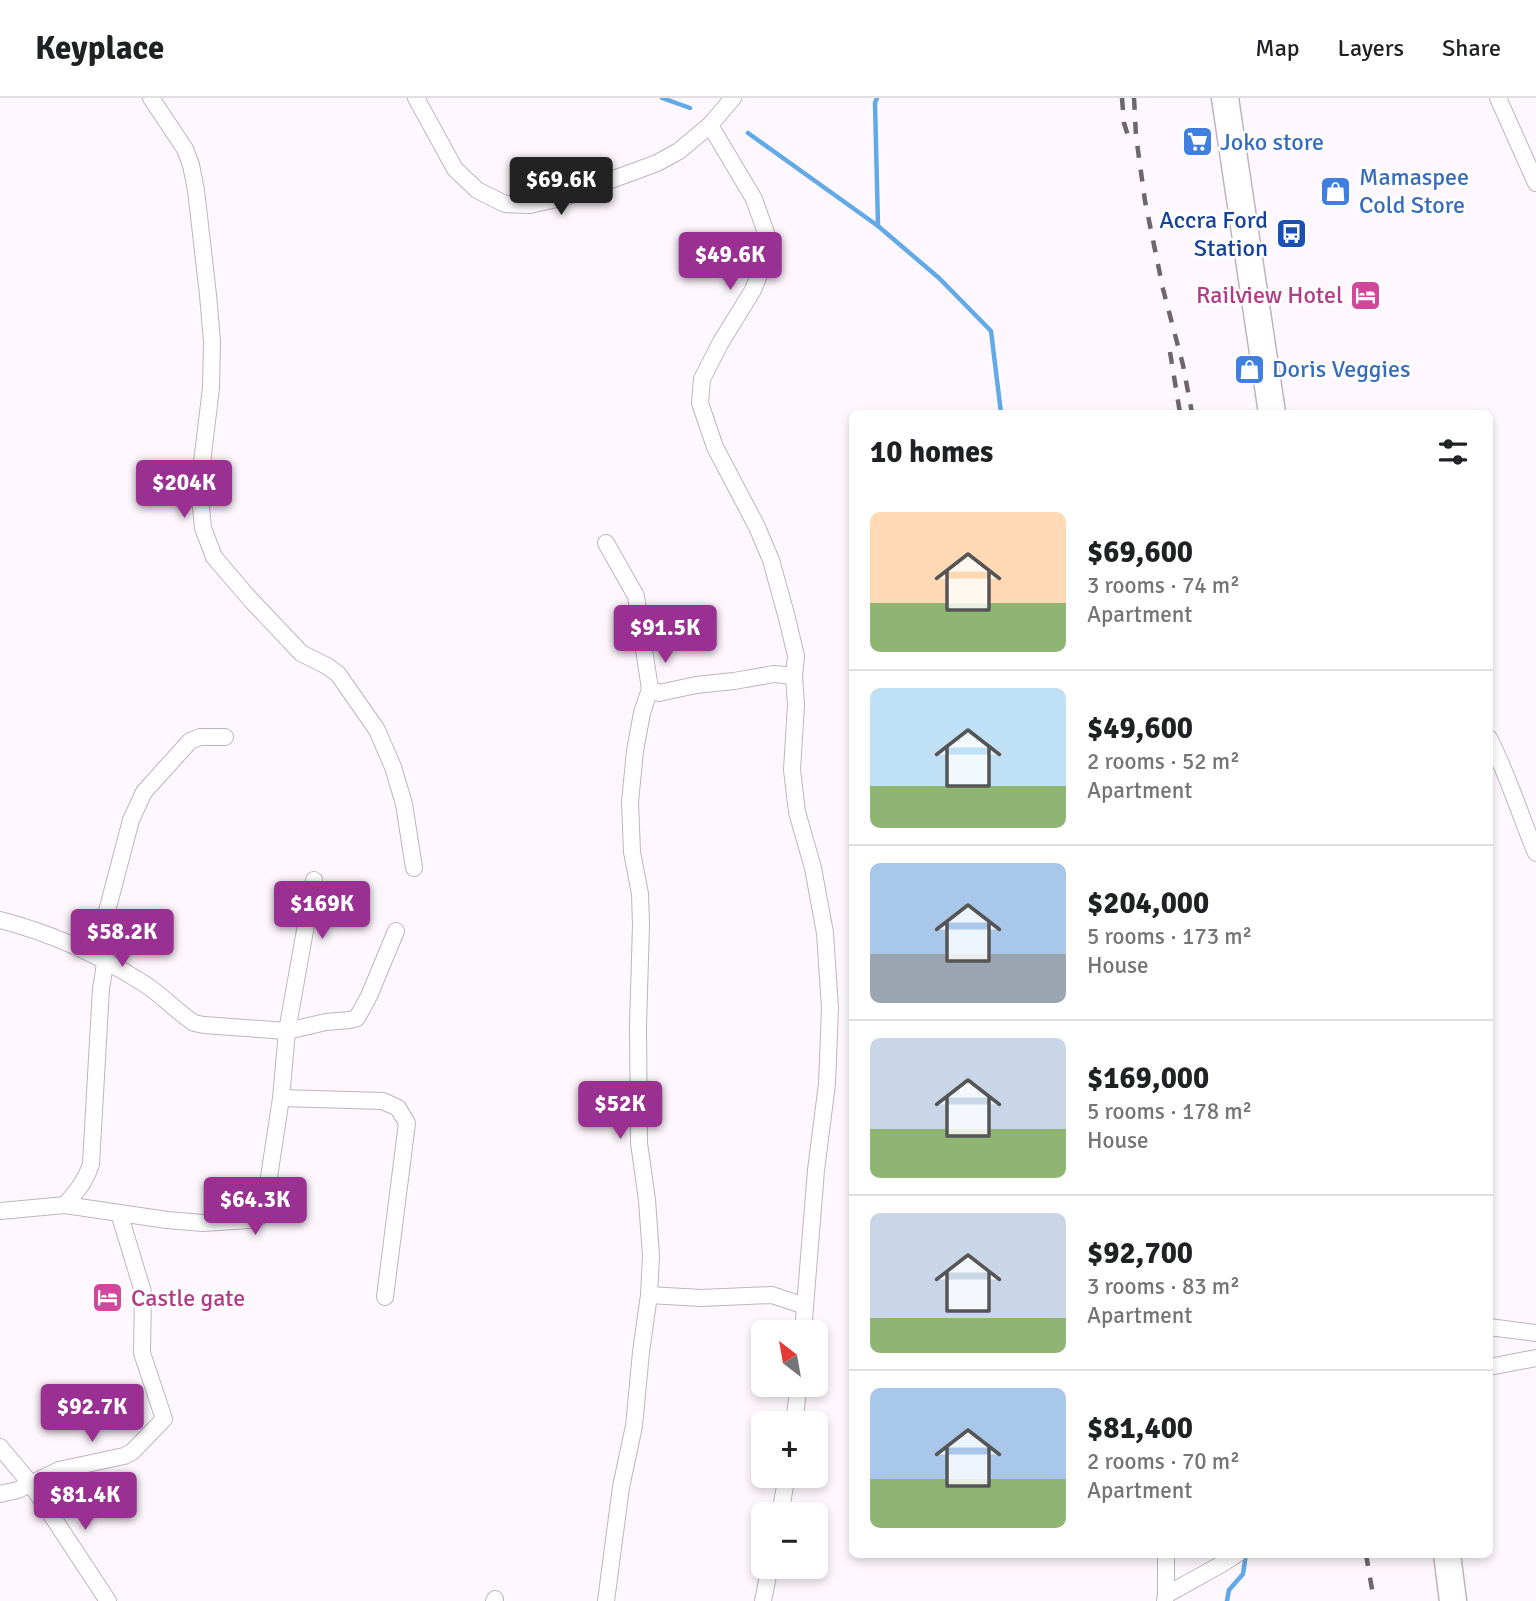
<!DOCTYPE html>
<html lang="en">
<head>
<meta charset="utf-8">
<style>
	body { margin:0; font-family:Signika,sans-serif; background:#f6f6f6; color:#202124; height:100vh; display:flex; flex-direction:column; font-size:26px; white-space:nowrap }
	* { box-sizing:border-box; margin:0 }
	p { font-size:23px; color:#757577 }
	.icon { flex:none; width:38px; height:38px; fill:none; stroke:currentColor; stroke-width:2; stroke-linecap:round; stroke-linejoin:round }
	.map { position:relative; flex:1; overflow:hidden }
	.details { position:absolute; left:849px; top:312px; width:644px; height:1148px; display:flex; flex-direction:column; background:#fff; border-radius:10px; box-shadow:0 4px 10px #0003 }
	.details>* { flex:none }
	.needle { width:46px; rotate:329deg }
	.tools { position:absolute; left:751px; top:1222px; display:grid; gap:14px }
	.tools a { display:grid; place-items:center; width:77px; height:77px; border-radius:10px; background:#fff; box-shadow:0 4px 10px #0003; font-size:35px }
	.price { position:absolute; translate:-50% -60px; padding:0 16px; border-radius:7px; background:#9a3092; color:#fff; font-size:23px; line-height:46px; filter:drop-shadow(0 2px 4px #0008) }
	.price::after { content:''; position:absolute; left:50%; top:42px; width:21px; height:16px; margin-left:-10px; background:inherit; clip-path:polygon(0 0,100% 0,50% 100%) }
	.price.active { background:#222; color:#fff }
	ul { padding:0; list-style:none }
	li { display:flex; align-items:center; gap:21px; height:175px; padding:0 21px }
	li+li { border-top:2px solid #e0e0e0 }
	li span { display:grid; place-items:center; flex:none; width:196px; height:140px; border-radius:10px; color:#555 }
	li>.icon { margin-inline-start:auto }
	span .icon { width:84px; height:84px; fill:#fffc; stroke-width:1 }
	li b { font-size:30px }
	h2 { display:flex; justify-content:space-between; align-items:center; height:84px; padding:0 21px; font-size:30px }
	header { display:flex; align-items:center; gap:42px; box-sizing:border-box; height:98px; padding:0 35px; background:#fff; border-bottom:2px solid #e0e0e0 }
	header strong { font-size:33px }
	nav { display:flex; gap:38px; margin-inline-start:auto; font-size:24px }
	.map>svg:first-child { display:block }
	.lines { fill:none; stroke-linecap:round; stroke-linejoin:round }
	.stream { stroke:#62a9e8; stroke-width:4.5 }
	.street-casing { stroke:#c0b3c1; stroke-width:18 }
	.primary-casing { stroke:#c0b3c1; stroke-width:29 }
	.street { stroke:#fff; stroke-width:16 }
	.primary { stroke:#fff; stroke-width:26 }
	.rail { stroke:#6c676c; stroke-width:4.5; stroke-dasharray:12 12; stroke-linecap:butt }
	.labels { text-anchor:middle; stroke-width:5; stroke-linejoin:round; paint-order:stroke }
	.shop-label { font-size:24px; fill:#366cbe; stroke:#fff; text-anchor:start }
	.transit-label { font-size:24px; fill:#164399; stroke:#fff; text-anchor:end }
	.hotel-label { font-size:24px; fill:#b23c85; stroke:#fff; text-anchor:end }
</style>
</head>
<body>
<header>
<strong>Keyplace</strong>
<nav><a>Map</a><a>Layers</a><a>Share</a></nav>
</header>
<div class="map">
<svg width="1536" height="1503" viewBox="0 0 1536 1503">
	<rect width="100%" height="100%" fill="#fef8fe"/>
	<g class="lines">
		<g class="stream">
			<path d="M662 0 690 10"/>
			<path d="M877 0 875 5 878 128"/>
			<path d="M748 35 878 128 939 180 991 233 1001 315"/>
			<path d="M1227 1503 1229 1492 1243 1476 1246 1456"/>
		</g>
		<defs>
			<g id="street">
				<path d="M151 0 185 51 191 67 196 92 208 197 212 243 211 290 199 389 203 430 214 459 250 501 301 555 327 568 338 576 377 632 393 669 404 706 414 770"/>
				<path d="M416 0 455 71 477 92 505 106 530 107 565 99 657 65 679 53 710 27 733 0"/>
				<path d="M1498 0 1536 85"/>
				<path d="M710 27 754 101 766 135V160L753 192 721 244 702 281 700 305 715 349 757 429 771 462 787 520 796 558 794 578 796 607 792 672 797 714 813 770 825 835 830 910 827 986 816 1072 803 1234"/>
				<path d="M606 445 636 498 650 591 659 595 696 587 734 583 774 576 794 578"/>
				<path d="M1489 640C1508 677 1520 717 1536 755"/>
				<path d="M0 822C51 835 99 857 143 885 161 896 176 913 194 925L204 927 287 933 326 924 350 922 357 920 369 898 396 833"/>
				<path d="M281 1000 383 1003 398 1010 407 1025 385 1199"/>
				<path d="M65 1107C76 1094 86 1083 91 1066L101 890C103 880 105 870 105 860 104 845 103 832 106 817L131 722 144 694 190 643 200 639H225"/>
				<path d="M0 1113 65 1107 167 1122 203 1125 249 1122 259 1119 264 1112 281 1000 287 933 314 782"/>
				<path d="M649 1197 701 1200 772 1197 805 1208"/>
				<path d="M1489 1229 1536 1235"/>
				<path d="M1489 1269 1536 1260"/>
				<path d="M794 1325 799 1286"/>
				<path d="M0 1349 31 1386 108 1503"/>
				<path d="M0 1396 18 1392 59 1372 124 1358 132 1354 164 1321 142 1255 143 1194 119 1115"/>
				<path d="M780 1416 787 1377"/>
				<path d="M1166 1497 1220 1467 1237 1456"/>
				<path d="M494 1503 495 1501"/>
				<path d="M606 1503 621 1389 634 1328 641 1254 649 1197 651 1158 647 1102 639 1045 638 927 641 827 640 796 632 754 630 704 635 653 642 615 650 591"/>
				<path d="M763 1503 770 1468"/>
				<path d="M1165 1503 1166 1497V1456"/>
			</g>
			<g id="primary">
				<path d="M1225 0 1272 315"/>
				<path d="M1447 1456 1453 1503"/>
			</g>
		</defs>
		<use href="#street" class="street-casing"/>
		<use href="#primary" class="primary-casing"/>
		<use href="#street" class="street"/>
		<use href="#primary" class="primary"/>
		<g class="rail">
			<path d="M1122 0 1124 25 1130 44"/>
			<path d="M1134 0 1136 38 1145 103 1163 191 1183 267 1192 315"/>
			<path d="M1170 254 1180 315"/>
			<path d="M1366 1456 1374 1503"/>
		</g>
	</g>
	<defs>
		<symbol id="supermarket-square" viewBox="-11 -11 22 22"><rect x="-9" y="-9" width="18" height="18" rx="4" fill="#3f7fe0" stroke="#fff"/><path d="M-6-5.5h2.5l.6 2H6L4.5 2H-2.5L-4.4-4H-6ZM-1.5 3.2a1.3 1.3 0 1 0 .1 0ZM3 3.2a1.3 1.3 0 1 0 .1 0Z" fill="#fff"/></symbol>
		<symbol id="shop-square" viewBox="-11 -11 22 22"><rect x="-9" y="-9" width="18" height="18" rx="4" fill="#3f7fe0" stroke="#fff"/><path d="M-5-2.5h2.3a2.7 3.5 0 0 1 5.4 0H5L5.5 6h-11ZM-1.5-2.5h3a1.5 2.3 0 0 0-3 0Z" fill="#fff"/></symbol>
		<symbol id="bus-square" viewBox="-11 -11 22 22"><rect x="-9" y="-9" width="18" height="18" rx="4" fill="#1a4fb4" stroke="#fff"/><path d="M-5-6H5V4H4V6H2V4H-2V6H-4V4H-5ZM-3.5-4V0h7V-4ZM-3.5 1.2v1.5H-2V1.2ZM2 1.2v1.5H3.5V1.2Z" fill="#fff"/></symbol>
		<symbol id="hotel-square" viewBox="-11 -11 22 22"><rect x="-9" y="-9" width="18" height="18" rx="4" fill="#d1479c" stroke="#fff"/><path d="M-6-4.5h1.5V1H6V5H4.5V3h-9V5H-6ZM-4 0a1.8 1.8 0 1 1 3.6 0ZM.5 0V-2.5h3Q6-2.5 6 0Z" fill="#fff"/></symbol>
	</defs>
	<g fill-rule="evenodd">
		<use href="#supermarket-square" x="1180" y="26" width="35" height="35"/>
		<use href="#shop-square" x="1318" y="76" width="35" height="35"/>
		<use href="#bus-square" x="1274" y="118" width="35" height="35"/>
		<use href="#hotel-square" x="1348" y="180" width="35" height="35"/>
		<use href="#shop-square" x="1232" y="254" width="35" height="35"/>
		<use href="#hotel-square" x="90" y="1182" width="35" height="35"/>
	</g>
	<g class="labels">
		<g class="shop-label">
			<text x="1220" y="52">Joko store</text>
			<text x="1359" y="87">Mamaspee<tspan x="1359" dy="28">Cold Store</tspan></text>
			<text x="1272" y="279">Doris Veggies</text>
		</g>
		<g class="transit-label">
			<text x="1268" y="130">Accra Ford<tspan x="1268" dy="28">Station</tspan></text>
		</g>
		<g class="hotel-label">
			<text x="1343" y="205">Railview Hotel</text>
			<text x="131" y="1208" text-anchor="start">Castle gate</text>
		</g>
	</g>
</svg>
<div class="tools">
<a><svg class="needle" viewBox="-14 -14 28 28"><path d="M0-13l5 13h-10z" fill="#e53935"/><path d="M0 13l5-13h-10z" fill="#757577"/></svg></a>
<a>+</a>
<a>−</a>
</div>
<b class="price active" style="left:561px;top:119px">$69.6K</b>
<b class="price" style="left:730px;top:194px">$49.6K</b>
<b class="price" style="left:184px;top:422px">$204K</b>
<b class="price" style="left:665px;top:567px">$91.5K</b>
<b class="price" style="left:322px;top:843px">$169K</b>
<b class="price" style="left:122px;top:871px">$58.2K</b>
<b class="price" style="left:620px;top:1043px">$52K</b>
<b class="price" style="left:255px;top:1139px">$64.3K</b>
<b class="price" style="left:92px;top:1346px">$92.7K</b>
<b class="price" style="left:85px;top:1434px">$81.4K</b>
<section class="details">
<h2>10 homes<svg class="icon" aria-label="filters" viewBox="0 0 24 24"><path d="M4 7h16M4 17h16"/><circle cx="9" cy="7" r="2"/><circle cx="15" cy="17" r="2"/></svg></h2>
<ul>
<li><span style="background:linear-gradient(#ffd9b3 65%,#8fb573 0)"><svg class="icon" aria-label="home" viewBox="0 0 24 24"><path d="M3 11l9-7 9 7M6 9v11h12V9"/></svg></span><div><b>$69,600</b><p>3 rooms · 74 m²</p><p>Apartment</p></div></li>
<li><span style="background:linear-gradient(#bfe0f5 70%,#8fb573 0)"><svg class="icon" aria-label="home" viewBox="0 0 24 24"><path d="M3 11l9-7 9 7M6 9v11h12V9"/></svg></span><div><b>$49,600</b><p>2 rooms · 52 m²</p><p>Apartment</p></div></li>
<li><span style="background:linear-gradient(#a9c7e8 65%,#9aa5b1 0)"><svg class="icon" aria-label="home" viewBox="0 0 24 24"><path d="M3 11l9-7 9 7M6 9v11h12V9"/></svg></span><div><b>$204,000</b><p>5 rooms · 173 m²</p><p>House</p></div></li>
<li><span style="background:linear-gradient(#c9d6e8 65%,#8fb573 0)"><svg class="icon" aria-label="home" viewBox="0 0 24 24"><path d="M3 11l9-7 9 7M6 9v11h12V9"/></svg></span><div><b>$169,000</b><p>5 rooms · 178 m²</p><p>House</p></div></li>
<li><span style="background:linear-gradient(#c9d6e8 75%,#8fb573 0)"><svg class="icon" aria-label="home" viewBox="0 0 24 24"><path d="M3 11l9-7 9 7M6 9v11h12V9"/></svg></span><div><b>$92,700</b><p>3 rooms · 83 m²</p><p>Apartment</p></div></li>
<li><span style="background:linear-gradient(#a9c7e8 65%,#8fb573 0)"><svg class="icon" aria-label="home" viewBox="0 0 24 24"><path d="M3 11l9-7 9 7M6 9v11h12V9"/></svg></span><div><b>$81,400</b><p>2 rooms · 70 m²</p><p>Apartment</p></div></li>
</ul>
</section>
</div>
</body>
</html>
